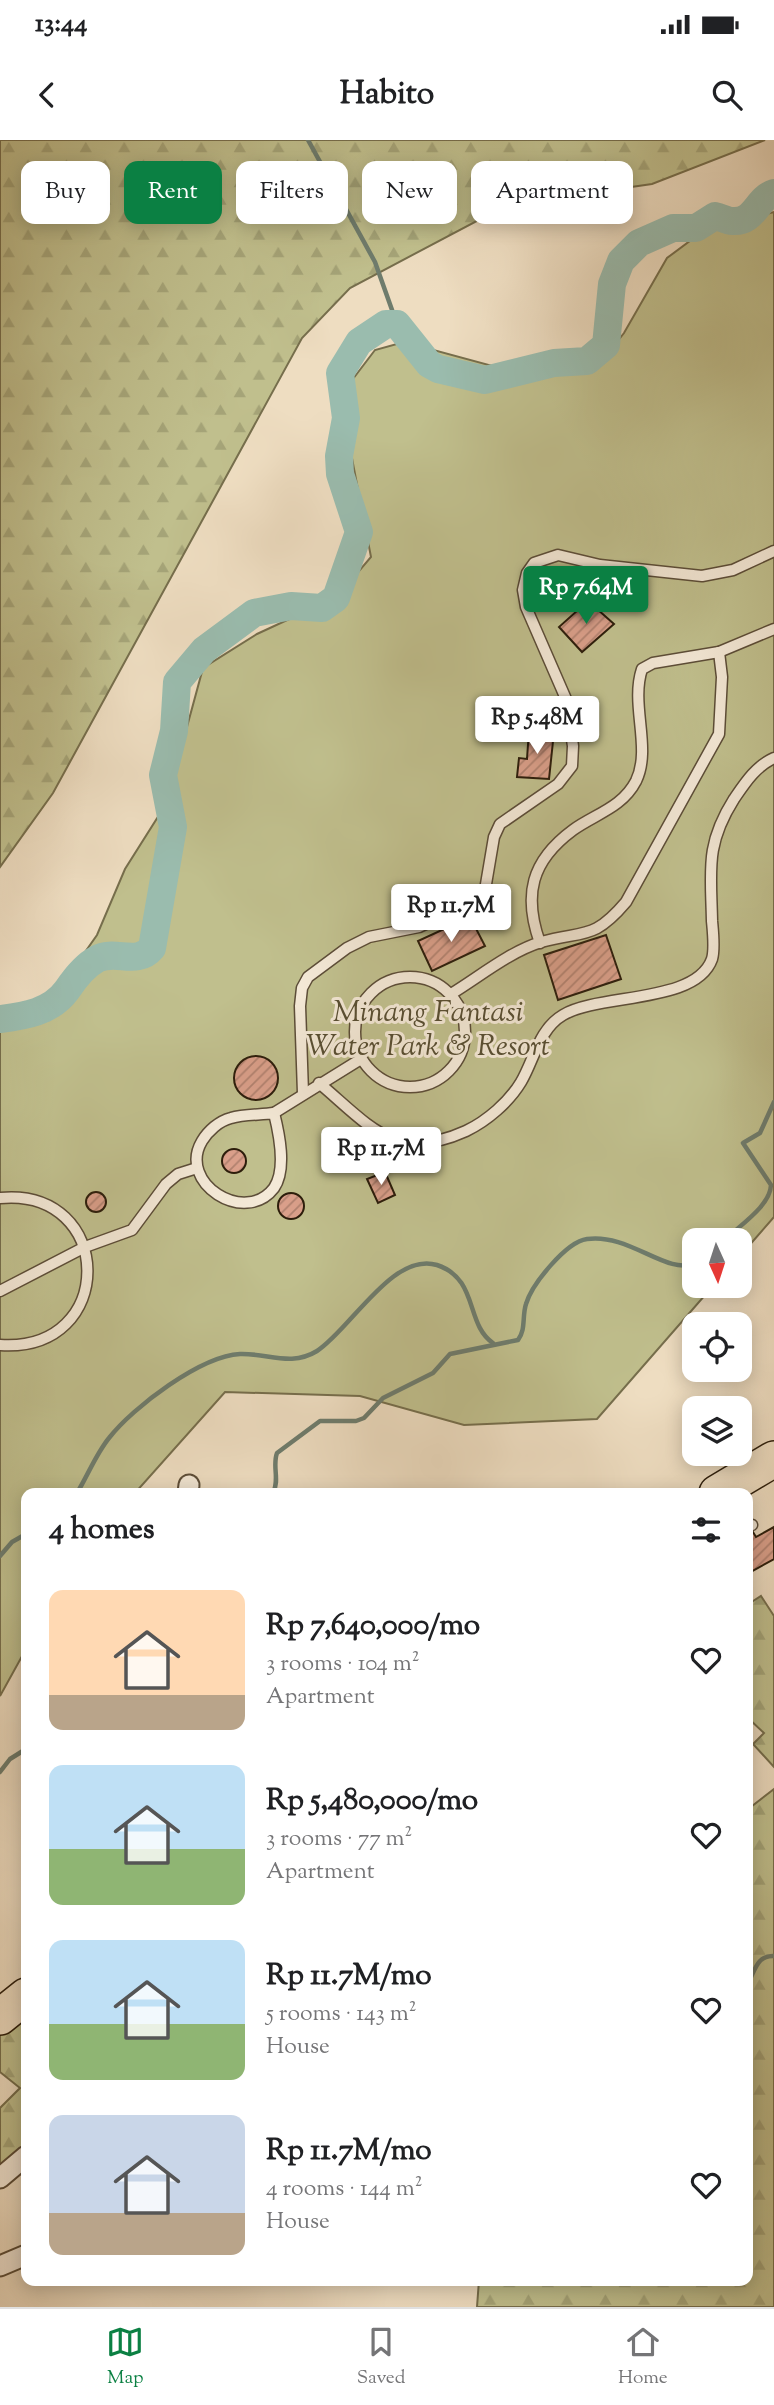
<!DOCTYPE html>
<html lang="en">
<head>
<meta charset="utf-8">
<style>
	body { margin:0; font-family:"Sorts Mill Goudy",serif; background:#f6f6f6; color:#202124; height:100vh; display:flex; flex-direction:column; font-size:26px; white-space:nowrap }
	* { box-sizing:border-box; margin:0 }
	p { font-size:23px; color:#757577 }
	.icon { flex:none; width:38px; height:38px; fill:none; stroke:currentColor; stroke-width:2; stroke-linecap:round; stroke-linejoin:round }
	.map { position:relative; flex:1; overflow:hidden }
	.drawer { position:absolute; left:21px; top:1348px; width:732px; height:798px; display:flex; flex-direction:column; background:#fff; border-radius:14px; box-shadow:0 4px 18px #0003 }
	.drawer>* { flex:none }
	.guide { position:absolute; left:21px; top:21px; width:733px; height:63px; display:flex; gap:14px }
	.needle { width:46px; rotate:177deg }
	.buttons { position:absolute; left:682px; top:1088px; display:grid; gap:14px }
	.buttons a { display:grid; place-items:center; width:70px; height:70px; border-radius:14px; background:#fff; box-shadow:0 4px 18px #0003; font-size:35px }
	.price { position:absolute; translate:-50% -60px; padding:0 16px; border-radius:7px; background:#fff; color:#222; font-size:23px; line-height:46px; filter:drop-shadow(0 2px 4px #0008) }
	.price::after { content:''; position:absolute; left:50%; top:42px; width:21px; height:16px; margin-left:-10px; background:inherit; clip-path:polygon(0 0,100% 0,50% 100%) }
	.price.on { background:#0b8043; color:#fff }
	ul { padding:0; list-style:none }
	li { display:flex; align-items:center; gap:21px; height:175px; padding:0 28px }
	li span { display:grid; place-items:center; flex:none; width:196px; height:140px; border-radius:14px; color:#555 }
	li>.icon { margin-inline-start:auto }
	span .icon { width:84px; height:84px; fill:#fffc; stroke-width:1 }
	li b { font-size:30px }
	h2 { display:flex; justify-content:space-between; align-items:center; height:84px; padding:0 28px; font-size:30px }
	.pill { padding:0 24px; border-radius:14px; background:#fff; box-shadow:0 4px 18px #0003; font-size:24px; line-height:63px }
	.pill.on { background:#0b8043; color:#fff }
	.status { display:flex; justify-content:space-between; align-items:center; height:49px; padding:0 35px; background:#fff; direction:ltr }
	.status svg { height:19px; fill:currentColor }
	header { display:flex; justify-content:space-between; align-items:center; height:91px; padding:0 28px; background:#fff; font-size:32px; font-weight:700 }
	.menu { display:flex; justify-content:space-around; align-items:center; height:98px; border-top:2px solid #e0e0e0; background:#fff; font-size:19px; color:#757577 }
	.menu a { display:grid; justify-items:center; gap:4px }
	.menu .on { color:#0b8043 }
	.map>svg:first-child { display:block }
	.green { fill:#c0bf8d; stroke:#766e4c; stroke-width:2 }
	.forest { fill:url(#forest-firs); stroke:#766e4c; stroke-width:2 }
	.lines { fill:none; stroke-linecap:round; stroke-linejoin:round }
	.stream { stroke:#6e7c6d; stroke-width:4.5 }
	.river { stroke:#9abcae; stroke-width:28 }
	.building { fill:url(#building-hatch); stroke:#2c1d0b; stroke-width:2 }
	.lane-casing { stroke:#5c4d38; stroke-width:13 }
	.street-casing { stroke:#5c4d38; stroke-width:23 }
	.highway-casing { stroke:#2c1d0b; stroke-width:38 }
	.lane { stroke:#f4e9d7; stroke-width:10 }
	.street { stroke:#f4e9d7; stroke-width:19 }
	.highway { stroke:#eeddc1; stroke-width:35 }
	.labels { text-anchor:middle; stroke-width:6; stroke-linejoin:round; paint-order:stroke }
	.park-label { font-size:30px; font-style:italic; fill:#584e32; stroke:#f4e9d7 }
</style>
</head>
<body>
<div class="status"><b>13:44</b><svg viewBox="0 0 49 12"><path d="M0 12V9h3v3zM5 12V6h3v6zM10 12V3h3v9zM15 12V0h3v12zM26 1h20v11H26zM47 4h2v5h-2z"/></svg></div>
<header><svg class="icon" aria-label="back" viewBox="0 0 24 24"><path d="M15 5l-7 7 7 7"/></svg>Habito<svg class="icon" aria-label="search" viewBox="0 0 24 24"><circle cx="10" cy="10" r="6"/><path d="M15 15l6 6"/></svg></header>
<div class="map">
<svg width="774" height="2167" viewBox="0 0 774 2167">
	<defs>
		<pattern id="forest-firs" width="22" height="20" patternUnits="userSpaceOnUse" patternTransform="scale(1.75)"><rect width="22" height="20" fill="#c0bf8d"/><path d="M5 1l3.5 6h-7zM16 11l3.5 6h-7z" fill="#a5a478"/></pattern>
		<pattern id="building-hatch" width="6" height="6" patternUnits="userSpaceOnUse" patternTransform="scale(1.75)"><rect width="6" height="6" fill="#da9f8a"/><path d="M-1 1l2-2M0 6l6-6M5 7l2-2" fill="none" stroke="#b1816f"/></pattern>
	</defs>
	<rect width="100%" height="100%" fill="#eeddc1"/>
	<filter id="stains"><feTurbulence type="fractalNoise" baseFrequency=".00286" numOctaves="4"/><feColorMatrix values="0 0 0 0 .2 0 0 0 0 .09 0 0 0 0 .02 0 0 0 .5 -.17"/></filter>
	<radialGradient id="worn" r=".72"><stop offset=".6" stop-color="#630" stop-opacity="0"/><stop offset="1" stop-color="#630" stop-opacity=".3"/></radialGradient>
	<path class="green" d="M774 72V1077L740 1116V1101H695V1146H713L597 1279 464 1285 360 1256 225 1252 135 1353H26V1509L0 1556V890L47 866 97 795 125 729 166 664 203 528 257 494 337 457 371 417 340 256 375 210 404 202 526 235 593 232 624 193 667 118 702 92Z"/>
	<g class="forest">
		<path d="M0 0H765L652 44 507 65 350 148 302 198 53 653 0 727Z"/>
		<path d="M761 1456 774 1476V1627L753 1604 764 1593 747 1577V1465Z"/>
		<path d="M774 1649V2167H477L479 2140H747V1670Z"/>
		<path d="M26 1865V2029L0 2045V1968L20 1948 0 1932V1886Z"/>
	</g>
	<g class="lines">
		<g class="stream">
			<path d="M308 0 375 122 397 184"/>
			<path d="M724 1101C738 1086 770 1067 771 1045L743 1003 760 993 774 962"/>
			<path d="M77 1353C88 1335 96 1314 109 1298 133 1267 201 1216 240 1214 268 1213 291 1227 317 1211 350 1190 393 1111 437 1125 479 1139 465 1184 493 1203"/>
			<path d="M234 1353H250"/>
			<path d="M273 1353C280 1340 272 1326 277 1313L320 1281H356L364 1278 383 1258 433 1233 450 1214 518 1200C526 1190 522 1176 526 1164 532 1144 566 1102 587 1099 630 1093 667 1136 695 1123"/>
			<path d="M0 1416 12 1402 26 1394"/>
			<path d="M0 1632 10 1619 26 1609"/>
			<path d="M747 1845C755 1832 756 1815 774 1816"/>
		</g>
		<path class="river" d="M0 879C25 876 51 872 67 850 75 838 84 826 97 819 115 809 137 826 152 808L173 687 163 635 174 591 177 542 204 510 254 473 291 466 322 468 336 458 359 392 340 334 339 316 346 278 340 233 359 202 386 184H397L429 224 438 229 485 240 554 223 587 221 606 205 612 144 621 121 639 103 673 88H696L715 76C721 77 726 81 732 81 755 83 756 59 774 53"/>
	</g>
	<g class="building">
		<path d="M588 461 614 484 582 512 559 487Z"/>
		<path d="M529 590 554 592 549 639 517 637 519 618 527 619Z"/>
		<path d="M470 777 485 806 432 831 418 801Z"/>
		<path d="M606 795 621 839 558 860 544 815Z"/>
		<circle cx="256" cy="938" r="22"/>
		<circle cx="234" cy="1021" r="12"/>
		<path d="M385 1032 395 1055 378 1063 367 1039Z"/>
		<circle cx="96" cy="1062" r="10"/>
		<circle cx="291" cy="1066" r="13"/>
		<path d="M774 1387V1419L747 1434V1393L753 1392 756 1397Z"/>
	</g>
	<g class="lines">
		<defs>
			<g id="lane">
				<path d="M540 803C523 755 531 721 573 690 595 674 622 668 636 641 652 608 630 565 642 529L653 523 719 512 774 489"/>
				<circle cx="410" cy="892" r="55"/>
				<path d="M451 854C479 837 509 812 541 802 584 790 593 801 626 762L719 594 722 537 719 512"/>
				<path d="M319 943C371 987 395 1023 466 991 487 981 509 962 521 942 534 920 539 889 563 875 600 853 696 864 712 819 715 809 713 792 712 781 711 730 705 705 734 659 745 643 756 626 774 618"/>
				<path d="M303 953 300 866 302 848 308 837 347 808 369 797 419 787 480 759 485 750 494 697 500 684 558 644 572 626 573 606 566 559 526 467 523 450 527 433 534 423 558 415 600 425 702 436 733 430 774 411"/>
				<path d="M274 973C279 993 287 1029 274 1048 245 1086 177 1043 202 1001 208 991 219 981 231 978 244 974 260 975 274 973Z"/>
				<path d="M274 973 361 919"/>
				<path d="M0 1058C115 1047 118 1213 0 1205"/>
				<path d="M0 1151 85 1107 132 1090 166 1044 178 1034 197 1028"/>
				<path d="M747 1386 752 1385"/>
			</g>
			<g id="street">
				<path d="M188 1353 189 1345"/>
				<path d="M0 2038 26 2016"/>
				<path d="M0 2126 26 2115"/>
			</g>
			<g id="highway">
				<path d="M717 1353 774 1319"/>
				<path d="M0 1877 26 1856"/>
			</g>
		</defs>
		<use href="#lane" class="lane-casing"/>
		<use href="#street" class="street-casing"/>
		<use href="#highway" class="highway-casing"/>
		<use href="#lane" class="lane"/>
		<use href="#street" class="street"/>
		<use href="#highway" class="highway"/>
	</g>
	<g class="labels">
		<g class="park-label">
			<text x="428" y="881">Minang Fantasi<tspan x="428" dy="34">Water Park &amp; Resort</tspan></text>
		</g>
	</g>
	<rect width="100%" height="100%" filter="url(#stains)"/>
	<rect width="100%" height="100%" fill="url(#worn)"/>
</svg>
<div class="buttons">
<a><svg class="needle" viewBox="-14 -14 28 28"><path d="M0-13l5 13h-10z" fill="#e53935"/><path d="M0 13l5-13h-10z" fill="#757577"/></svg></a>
<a><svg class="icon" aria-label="locate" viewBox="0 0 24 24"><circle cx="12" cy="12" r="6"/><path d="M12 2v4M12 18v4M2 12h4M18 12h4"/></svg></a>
<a><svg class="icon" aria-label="layers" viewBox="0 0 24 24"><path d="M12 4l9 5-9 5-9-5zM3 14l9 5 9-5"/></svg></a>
</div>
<b class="price on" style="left:586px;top:486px">Rp 7.64M</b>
<b class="price" style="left:537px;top:616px">Rp 5.48M</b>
<b class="price" style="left:451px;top:804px">Rp 11.7M</b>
<b class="price" style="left:381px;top:1047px">Rp 11.7M</b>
<div class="guide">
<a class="pill">Buy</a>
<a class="pill on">Rent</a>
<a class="pill">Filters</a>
<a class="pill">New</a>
<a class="pill">Apartment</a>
</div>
<section class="drawer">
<h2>4 homes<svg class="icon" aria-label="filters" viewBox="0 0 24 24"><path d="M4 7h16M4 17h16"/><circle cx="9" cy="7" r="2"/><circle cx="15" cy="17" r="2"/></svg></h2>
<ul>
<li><span style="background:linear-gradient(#ffd9b3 75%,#b9a48a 0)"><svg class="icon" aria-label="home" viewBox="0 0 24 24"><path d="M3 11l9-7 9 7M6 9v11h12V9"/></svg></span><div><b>Rp 7,640,000/mo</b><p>3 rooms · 104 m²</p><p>Apartment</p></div><svg class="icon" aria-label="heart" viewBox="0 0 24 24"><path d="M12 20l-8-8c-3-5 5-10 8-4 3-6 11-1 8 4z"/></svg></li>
<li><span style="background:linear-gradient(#bfe0f5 60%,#8fb573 0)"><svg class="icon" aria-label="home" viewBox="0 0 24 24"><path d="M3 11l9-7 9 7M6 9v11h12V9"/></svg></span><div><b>Rp 5,480,000/mo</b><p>3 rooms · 77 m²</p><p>Apartment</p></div><svg class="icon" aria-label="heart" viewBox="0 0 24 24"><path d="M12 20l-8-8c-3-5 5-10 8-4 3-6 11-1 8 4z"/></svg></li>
<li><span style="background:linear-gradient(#bfe0f5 60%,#8fb573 0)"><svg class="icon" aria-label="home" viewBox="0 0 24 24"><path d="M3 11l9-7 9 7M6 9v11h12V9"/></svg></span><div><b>Rp 11.7M/mo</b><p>5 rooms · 143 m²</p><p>House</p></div><svg class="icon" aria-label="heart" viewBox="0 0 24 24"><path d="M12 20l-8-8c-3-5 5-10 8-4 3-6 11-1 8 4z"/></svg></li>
<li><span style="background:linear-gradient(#c9d6e8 70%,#b9a48a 0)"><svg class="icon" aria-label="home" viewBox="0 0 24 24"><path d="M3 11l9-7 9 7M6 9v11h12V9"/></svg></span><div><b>Rp 11.7M/mo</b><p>4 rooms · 144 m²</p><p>House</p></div><svg class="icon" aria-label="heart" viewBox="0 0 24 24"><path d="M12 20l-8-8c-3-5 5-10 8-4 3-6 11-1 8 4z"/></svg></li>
</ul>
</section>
</div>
<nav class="menu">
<a class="on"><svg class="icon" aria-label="map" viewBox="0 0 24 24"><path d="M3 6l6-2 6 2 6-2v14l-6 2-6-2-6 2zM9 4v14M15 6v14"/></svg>Map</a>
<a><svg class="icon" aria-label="saved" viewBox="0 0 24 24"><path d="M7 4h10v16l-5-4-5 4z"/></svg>Saved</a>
<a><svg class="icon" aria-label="home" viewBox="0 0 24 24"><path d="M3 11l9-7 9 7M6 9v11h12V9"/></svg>Home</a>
</nav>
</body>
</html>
